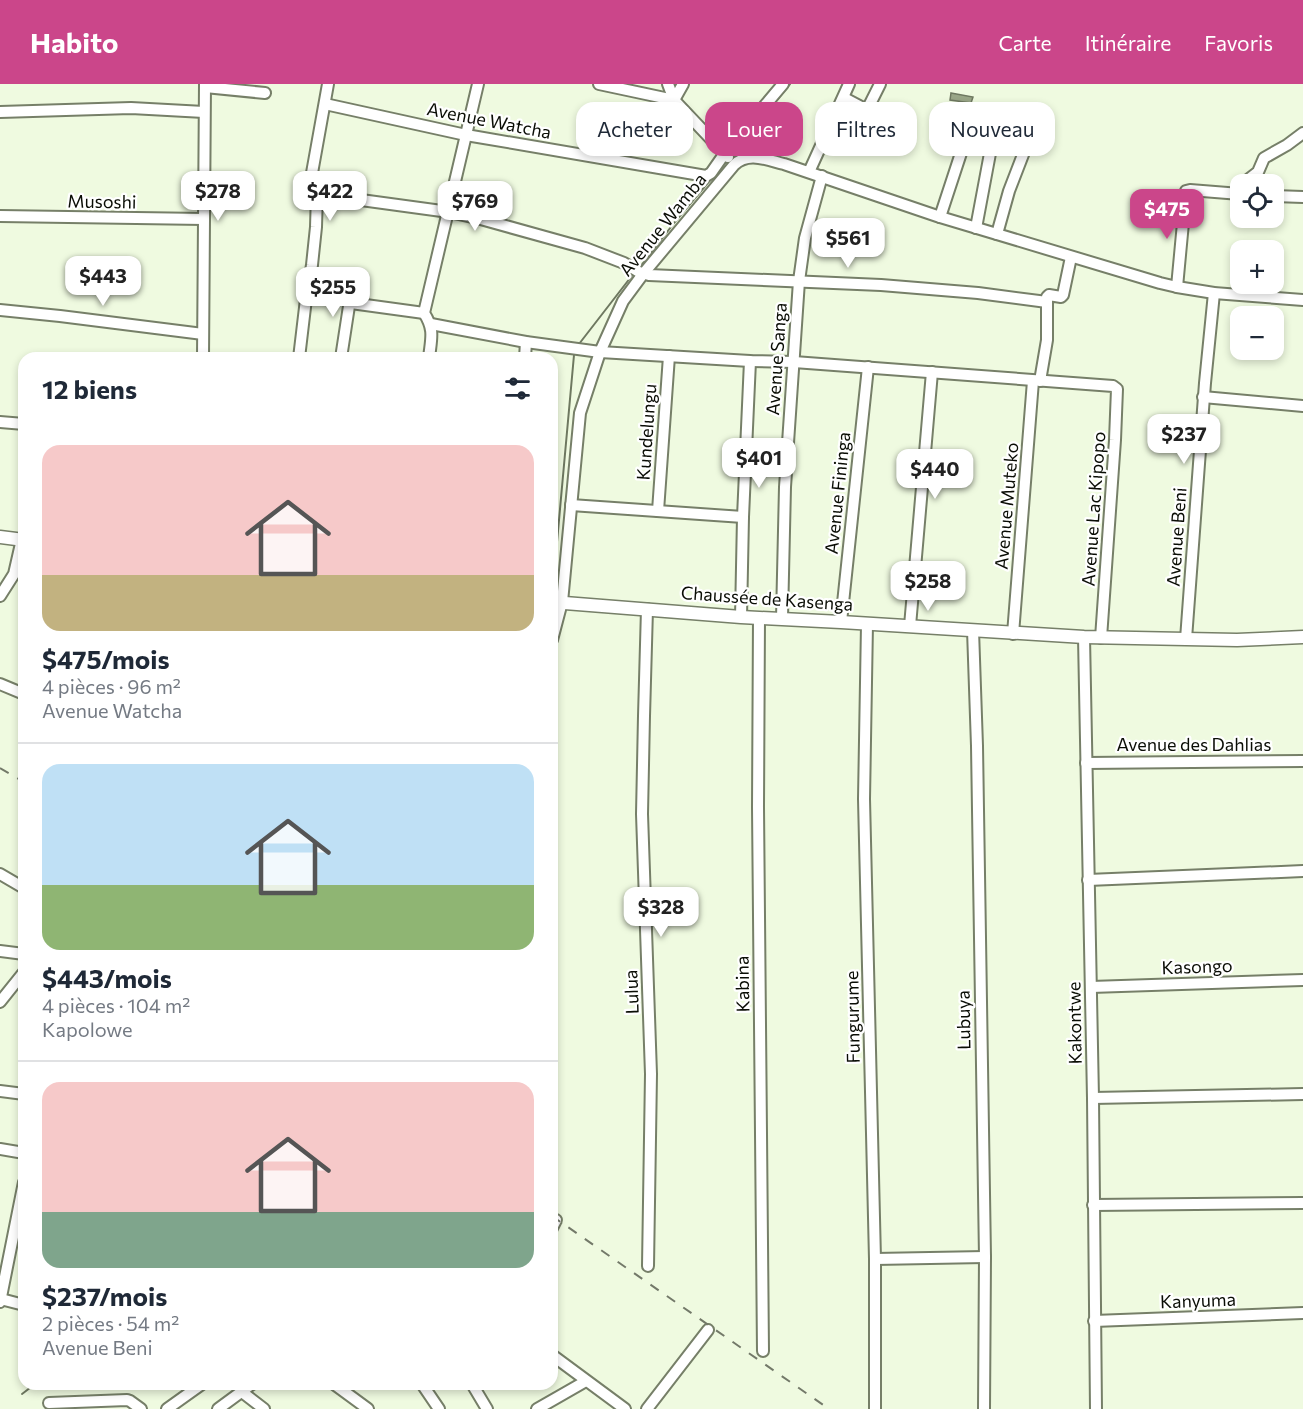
<!DOCTYPE html>
<html lang="fr">
<head>
<meta charset="utf-8">
<style>
	body { margin:0; font-family:Commissioner,sans-serif; background:#f2f2f3; color:#1f2937; height:100vh; display:flex; flex-direction:column; font-size:22px; white-space:nowrap }
	* { box-sizing:border-box; margin:0 }
	p { font-size:20px; color:#747a83 }
	.icon { flex:none; width:33px; height:33px; fill:none; stroke:currentColor; stroke-width:2; stroke-linecap:round; stroke-linejoin:round }
	.map { position:relative; flex:1; overflow:hidden }
	.details { position:absolute; left:18px; top:268px; width:540px; height:1038px; display:flex; flex-direction:column; background:#fff; border-radius:18px; box-shadow:0 3px 9px #0003 }
	.details>* { flex:none }
	.banner { position:absolute; left:576px; top:18px; width:570px; height:54px; display:flex; gap:12px }
	.tools { position:absolute; left:1230px; top:90px; display:grid; gap:12px }
	.tools a { display:grid; place-items:center; width:54px; height:54px; border-radius:12px; background:#fff; box-shadow:0 3px 9px #0003; font-size:30px }
	.price { position:absolute; translate:-50% -51px; padding:0 14px; border-radius:12px; background:#fff; color:#222; font-size:20px; line-height:39px; filter:drop-shadow(0 2px 3px #0008) }
	.price::after { content:''; position:absolute; left:50%; top:36px; width:18px; height:14px; margin-left:-9px; background:inherit; clip-path:polygon(0 0,100% 0,50% 100%) }
	.price.selected { background:#cb468a; color:#fff }
	ul { padding:0; list-style:none }
	li { display:grid; align-content:center; gap:12px; height:318px; padding:0 24px }
	li+li { border-top:2px solid #e0e1e3 }
	li span { display:grid; place-items:center; height:186px; border-radius:18px; color:#555 }
	li>.icon { margin-inline-start:auto }
	span .icon { width:108px; height:108px; fill:#fffc; stroke-width:1 }
	li b { font-size:26px }
	h2 { display:flex; justify-content:space-between; align-items:center; height:72px; padding:0 24px; font-size:26px }
	.tag { padding:0 21px; border-radius:18px; background:#fff; box-shadow:0 3px 9px #0003; font-size:21px; line-height:54px }
	.tag.selected { background:#cb468a; color:#fff }
	header { display:flex; align-items:center; gap:36px; box-sizing:border-box; height:84px; padding:0 30px; background:#cb468a; color:#fff }
	header strong { font-size:28px }
	nav { display:flex; gap:33px; margin-inline-start:auto; font-size:21px }
	.map>svg:first-child { display:block }
	.water { fill:#99a687; stroke:#6e7860; stroke-width:1.5 }
	.lines { fill:none; stroke-linecap:round; stroke-linejoin:round }
	.stream { stroke:#6e7860; stroke-width:2 }
	.minor-casing { stroke:#767f68; stroke-width:14 }
	.major-casing { stroke:#767f68; stroke-width:15 }
	.minor { stroke:#fff; stroke-width:10 }
	.major { stroke:#fff; stroke-width:12 }
	.rail { stroke:#737969; stroke-width:2; stroke-dasharray:10 10; stroke-linecap:butt }
	.labels { text-anchor:middle; stroke-width:4.5; stroke-linejoin:round; paint-order:stroke }
	.street-label { font-size:18px; fill:#0a0d05; stroke:#fff }
</style>
</head>
<body>
<header>
<strong>Habito</strong>
<nav><a>Carte</a><a>Itinéraire</a><a>Favoris</a></nav>
</header>
<div class="map">
<svg width="1303" height="1325" viewBox="0 0 1303 1325">
	<rect width="100%" height="100%" fill="#effae0"/>
	<path class="water" d="M951 9 973 13 971 19 950 16Z"/>
	<g class="lines">
		<g class="stream">
			<path d="M732 71 790 0"/>
			<path d="M640 183 674 139 712 94"/>
			<path d="M579 260 634 189"/>
			<path d="M552 513 574 271"/>
			<path d="M22 1310 35 1300"/>
		</g>
		<defs>
			<g id="minor">
				<path d="M599 0 674 16 683 0"/>
				<path d="M668 0 674 16 728 73"/>
				<path d="M205 3 265 9"/>
				<path d="M844 14 863 24H868L880 0"/>
				<path d="M325 20 466 51 706 92 711 89 725 69 783 0"/>
				<path d="M0 28 131 24 204 28"/>
				<path d="M809 88 849 0"/>
				<path d="M1245 100 1249 95 1258 88 1264 74 1287 61 1303 49"/>
				<path d="M317 110 449 128 477 134 585 164 624 179 639 188 649 191 881 201 978 209 1047 218"/>
				<path d="M1274 112 1303 113"/>
				<path d="M0 132 204 135"/>
				<path d="M940 133 961 69"/>
				<path d="M976 144 997 32"/>
				<path d="M997 150 1009 107 1036 37"/>
				<path d="M1177 203 1186 107 1190 106 1240 110"/>
				<path d="M0 226 60 232 203 250"/>
				<path d="M431 240 526 258 600 268 750 277 794 278 1113 302 1117 305 1115 356 1101 554"/>
				<path d="M203 274 205 0"/>
				<path d="M299 274 306 215 312 181 316 143 317 110 311 100 312 89 328 0"/>
				<path d="M341 274 349 222 351 219 424 229"/>
				<path d="M429 274C431 255 435 246 424 229L478 0"/>
				<path d="M525 274 526 258"/>
				<path d="M1040 297 1047 256V213L1049 211 1061 213 1063 211 1071 173"/>
				<path d="M1203 313 1303 322"/>
				<path d="M0 338 24 340"/>
				<path d="M571 421 743 433"/>
				<path d="M658 427 669 272"/>
				<path d="M0 512 14 490 22 455"/>
				<path d="M647 525 644 632 642 730 651 990 648 1182"/>
				<path d="M741 533 743 433 750 277"/>
				<path d="M759 534 758 723 763 1267"/>
				<path d="M782 534 785 403 799 197 805 154 822 92"/>
				<path d="M841 538 868 283"/>
				<path d="M867 540 864 715 875 1175V1325"/>
				<path d="M910 542 932 288"/>
				<path d="M973 546 977 662 985 1173 984 1325"/>
				<path d="M1013 550 1033 297"/>
				<path d="M1084 553 1093 1014 1096 1325"/>
				<path d="M1186 555 1205 299 1214 209"/>
				<path d="M552 556 562 518 580 329 600 268 623 217 643 190 734 81C748 67 767 76 784 80L940 133 1160 199 1177 203 1214 209 1303 216"/>
				<path d="M0 600 24 610"/>
				<path d="M1086 679 1303 677"/>
				<path d="M0 790 24 804"/>
				<path d="M1088 796 1303 787"/>
				<path d="M0 867 24 870"/>
				<path d="M1091 903 1303 896"/>
				<path d="M0 918 24 888"/>
				<path d="M0 1007 24 1010"/>
				<path d="M1093 1014 1303 1010"/>
				<path d="M0 1065 24 1069"/>
				<path d="M1093 1121 1303 1119"/>
				<path d="M552 1144 556 1136"/>
				<path d="M875 1175 985 1173"/>
				<path d="M1 1215 24 1221"/>
				<path d="M0 1218 24 1098"/>
				<path d="M1094 1237 1303 1229"/>
				<path d="M552 1271 625 1325"/>
				<path d="M334 1300 368 1325"/>
				<path d="M422 1300 439 1325"/>
				<path d="M472 1300 487 1325"/>
				<path d="M242 1308 264 1325"/>
				<path d="M49 1319 127 1316 130 1317 141 1325"/>
				<path d="M167 1325 202 1300"/>
				<path d="M218 1325 252 1300"/>
				<path d="M537 1325 586 1297"/>
				<path d="M647 1325 708 1246"/>
			</g>
			<g id="major">
				<path d="M0 453 24 456"/>
				<path d="M552 518 741 533 841 538 1084 553 1237 556 1303 553"/>
			</g>
		</defs>
		<use href="#minor" class="minor-casing"/>
		<use href="#major" class="major-casing"/>
		<use href="#minor" class="minor"/>
		<use href="#major" class="major"/>
		<g class="rail">
			<path d="M0 684 24 698"/>
			<path d="M552 1132 829 1325"/>
		</g>
	</g>
	<g class="labels">
		<g class="street-label">
			<text transform="translate(489 37) rotate(11)" y="6">Avenue Watcha</text>
			<text transform="translate(102 118) rotate(1)" y="6">Musoshi</text>
			<text transform="translate(663 141) rotate(-51)" y="6">Avenue Wamba</text>
			<text transform="translate(777 275) rotate(-86)" y="6">Avenue Sanga</text>
			<text transform="translate(647 348) rotate(-86)" y="6">Kundelungu</text>
			<text transform="translate(838 409) rotate(-84)" y="6">Avenue Fininga</text>
			<text transform="translate(1007 422) rotate(-85)" y="6">Avenue Muteko</text>
			<text transform="translate(1094 425) rotate(-86)" y="6">Avenue Lac Kipopo</text>
			<text transform="translate(1177 453) rotate(-86)" y="6">Avenue Beni</text>
			<text transform="translate(767 515) rotate(4)" y="6">Chaussée de Kasenga</text>
			<text x="1194" y="667">Avenue des Dahlias</text>
			<text transform="translate(1197 883) rotate(-2)" y="6">Kasongo</text>
			<text transform="translate(743 900) rotate(-91)" y="6">Kabina</text>
			<text transform="translate(632 908) rotate(-92)" y="6">Lulua</text>
			<text transform="translate(853 933) rotate(-91)" y="6">Fungurume</text>
			<text transform="translate(964 936) rotate(-91)" y="6">Lubuya</text>
			<text transform="translate(1075 939) rotate(-91)" y="6">Kakontwe</text>
			<text transform="translate(1198 1217) rotate(-2)" y="6">Kanyuma</text>
		</g>
	</g>
</svg>
<div class="tools">
<a><svg class="icon" aria-label="locate" viewBox="0 0 24 24"><circle cx="12" cy="12" r="6"/><path d="M12 2v4M12 18v4M2 12h4M18 12h4"/></svg></a>
<a>+</a>
<a>−</a>
</div>
<b class="price" style="left:218px;top:138px">$278</b>
<b class="price" style="left:330px;top:138px">$422</b>
<b class="price" style="left:475px;top:148px">$769</b>
<b class="price selected" style="left:1167px;top:156px">$475</b>
<b class="price" style="left:848px;top:185px">$561</b>
<b class="price" style="left:103px;top:223px">$443</b>
<b class="price" style="left:333px;top:234px">$255</b>
<b class="price" style="left:1184px;top:381px">$237</b>
<b class="price" style="left:759px;top:405px">$401</b>
<b class="price" style="left:935px;top:416px">$440</b>
<b class="price" style="left:928px;top:528px">$258</b>
<b class="price" style="left:661px;top:854px">$328</b>
<div class="banner">
<a class="tag">Acheter</a>
<a class="tag selected">Louer</a>
<a class="tag">Filtres</a>
<a class="tag">Nouveau</a>
</div>
<section class="details">
<h2>12 biens<svg class="icon" aria-label="filters" viewBox="0 0 24 24"><path d="M4 7h16M4 17h16"/><circle cx="9" cy="7" r="2"/><circle cx="15" cy="17" r="2"/></svg></h2>
<ul>
<li><span style="background:linear-gradient(#f6c9c9 70%,#c2b280 0)"><svg class="icon" aria-label="home" viewBox="0 0 24 24"><path d="M3 11l9-7 9 7M6 9v11h12V9"/></svg></span><div><b>$475/mois</b><p>4 pièces · 96 m²</p><p>Avenue Watcha</p></div></li>
<li><span style="background:linear-gradient(#bfe0f5 65%,#8fb573 0)"><svg class="icon" aria-label="home" viewBox="0 0 24 24"><path d="M3 11l9-7 9 7M6 9v11h12V9"/></svg></span><div><b>$443/mois</b><p>4 pièces · 104 m²</p><p>Kapolowe</p></div></li>
<li><span style="background:linear-gradient(#f6c9c9 70%,#7fa58c 0)"><svg class="icon" aria-label="home" viewBox="0 0 24 24"><path d="M3 11l9-7 9 7M6 9v11h12V9"/></svg></span><div><b>$237/mois</b><p>2 pièces · 54 m²</p><p>Avenue Beni</p></div></li>
</ul>
</section>
</div>
</body>
</html>
